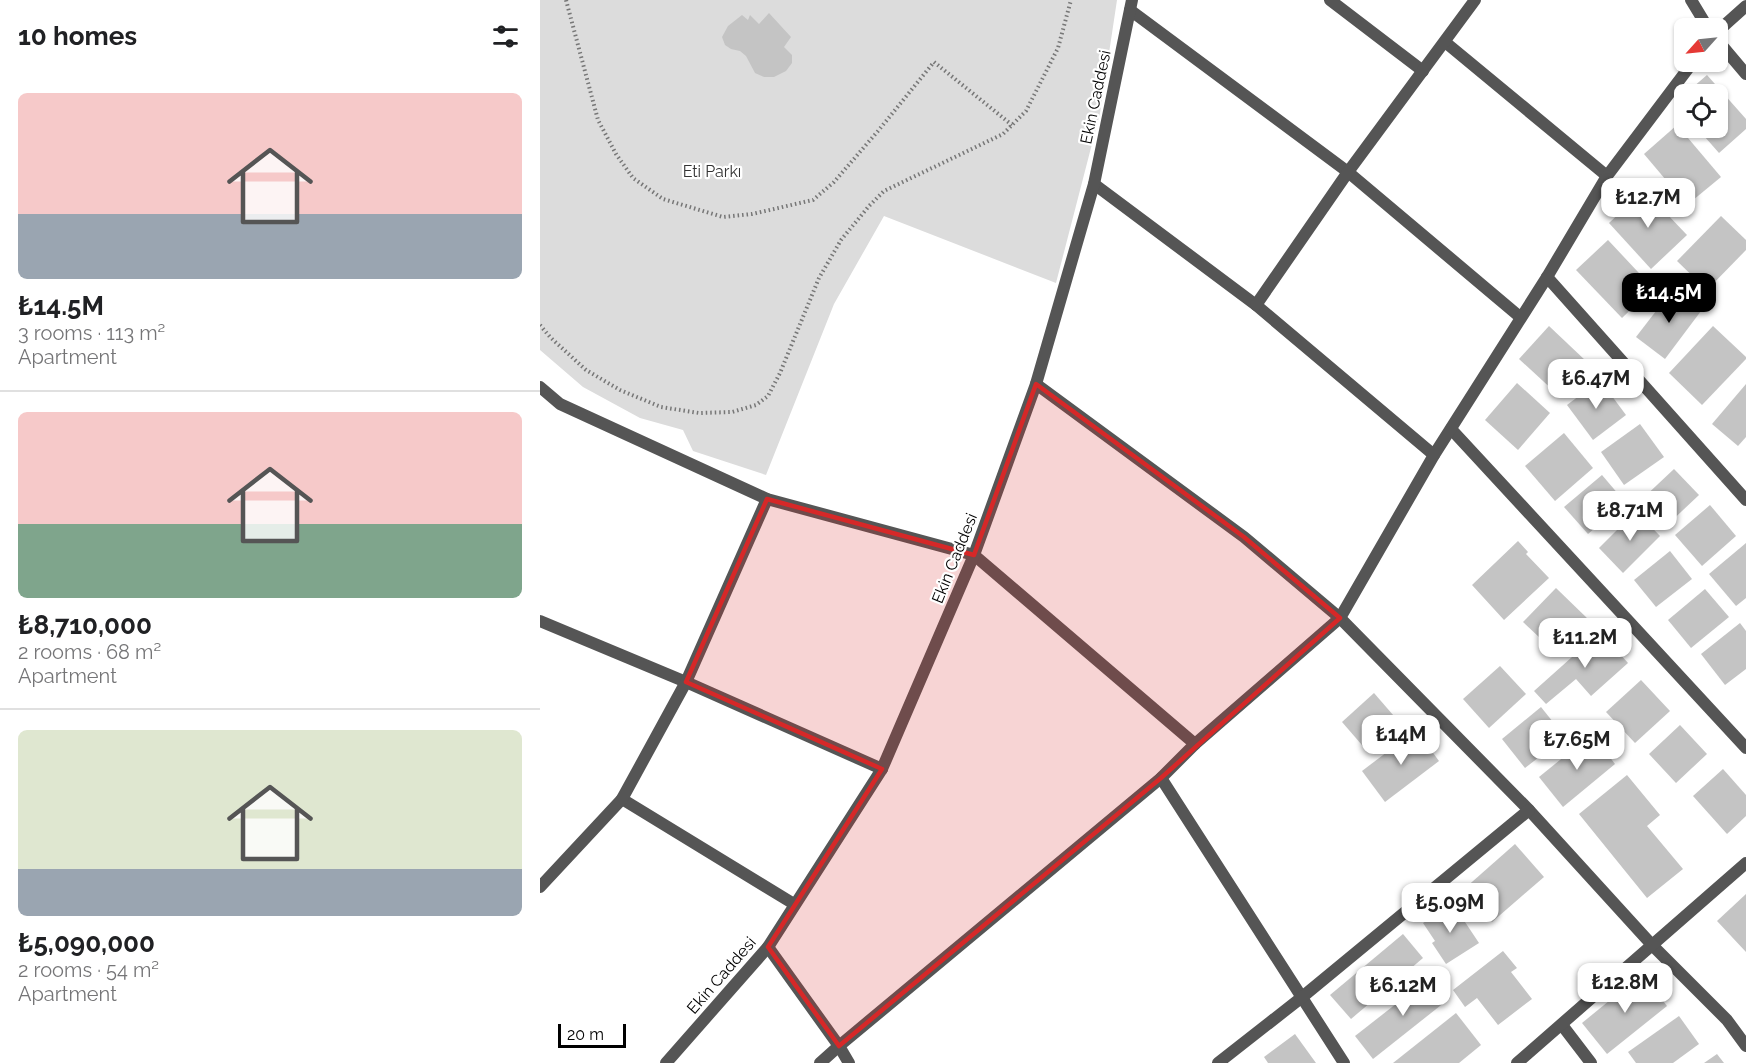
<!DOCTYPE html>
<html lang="en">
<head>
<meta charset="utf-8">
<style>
	body { margin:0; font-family:Raleway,sans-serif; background:#f6f6f6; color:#202124; height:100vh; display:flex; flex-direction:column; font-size:22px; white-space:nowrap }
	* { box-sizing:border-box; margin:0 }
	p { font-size:20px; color:#757577 }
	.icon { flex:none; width:33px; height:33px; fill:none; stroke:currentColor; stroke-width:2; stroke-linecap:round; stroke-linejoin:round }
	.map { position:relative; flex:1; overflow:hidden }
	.panel { display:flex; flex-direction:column; background:#fff; width:540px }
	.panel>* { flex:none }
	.needle { width:39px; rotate:243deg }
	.buttons { position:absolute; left:1134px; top:18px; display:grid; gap:12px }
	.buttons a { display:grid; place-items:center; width:54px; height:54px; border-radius:9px; background:#fff; box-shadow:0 2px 4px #0004; font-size:30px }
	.scale { position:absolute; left:18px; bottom:15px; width:68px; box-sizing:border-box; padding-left:6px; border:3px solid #000; border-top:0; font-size:16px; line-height:21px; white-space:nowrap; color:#000; -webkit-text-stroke:4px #fff; paint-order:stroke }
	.price { position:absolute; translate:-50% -51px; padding:0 14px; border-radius:12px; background:#fff; color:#222; font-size:20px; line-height:39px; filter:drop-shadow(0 2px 3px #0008) }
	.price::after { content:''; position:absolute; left:50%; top:36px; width:18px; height:14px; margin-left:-9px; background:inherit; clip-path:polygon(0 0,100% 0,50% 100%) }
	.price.selected { background:#000; color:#fff }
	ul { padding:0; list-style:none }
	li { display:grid; align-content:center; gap:12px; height:318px; padding:0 18px }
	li+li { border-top:2px solid #e0e0e0 }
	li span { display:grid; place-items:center; height:186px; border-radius:9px; color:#555 }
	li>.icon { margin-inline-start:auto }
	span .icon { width:108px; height:108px; fill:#fffc; stroke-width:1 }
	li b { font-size:26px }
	h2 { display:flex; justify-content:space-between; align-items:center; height:72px; padding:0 18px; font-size:26px }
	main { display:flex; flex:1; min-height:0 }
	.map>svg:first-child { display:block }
	.green { fill:#dcdcdc }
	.building { fill:#c4c4c4 }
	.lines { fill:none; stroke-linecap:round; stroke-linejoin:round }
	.path { stroke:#777; stroke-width:4; stroke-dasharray:1.5 3; stroke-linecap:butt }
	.minor { stroke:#555; stroke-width:12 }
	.tertiary { stroke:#555; stroke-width:12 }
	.marked { fill:#d62828; fill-opacity:0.2; stroke:#d62828; stroke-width:4.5; stroke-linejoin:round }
	.labels { text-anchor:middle; stroke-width:4.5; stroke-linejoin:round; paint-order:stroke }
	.street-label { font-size:16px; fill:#000; stroke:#fff }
	.park-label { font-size:16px; fill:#333; stroke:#fff }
</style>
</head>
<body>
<main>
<section class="panel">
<h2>10 homes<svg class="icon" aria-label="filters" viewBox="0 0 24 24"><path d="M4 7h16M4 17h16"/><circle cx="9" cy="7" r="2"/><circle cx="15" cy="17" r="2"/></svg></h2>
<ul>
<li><span style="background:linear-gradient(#f6c9c9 65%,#9aa5b1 0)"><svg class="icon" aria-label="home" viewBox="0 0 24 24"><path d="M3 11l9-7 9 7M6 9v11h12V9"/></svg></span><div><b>₺14.5M</b><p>3 rooms · 113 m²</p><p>Apartment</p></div></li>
<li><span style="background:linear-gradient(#f6c9c9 60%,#7fa58c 0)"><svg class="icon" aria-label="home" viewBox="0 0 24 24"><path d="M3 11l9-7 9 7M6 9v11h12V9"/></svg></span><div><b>₺8,710,000</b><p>2 rooms · 68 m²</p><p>Apartment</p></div></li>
<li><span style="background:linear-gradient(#dfe7d0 75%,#9aa5b1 0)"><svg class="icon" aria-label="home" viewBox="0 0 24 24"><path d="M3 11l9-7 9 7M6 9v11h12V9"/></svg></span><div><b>₺5,090,000</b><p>2 rooms · 54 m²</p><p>Apartment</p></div></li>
</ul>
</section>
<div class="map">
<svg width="1206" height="1063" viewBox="0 0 1206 1063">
	<rect width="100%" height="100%" fill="#fff"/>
	<path class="green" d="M0 0H577L560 113 516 283 344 216 294 304 226 475 153 451 143 430 100 418 43 387 0 350Z"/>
	<g class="building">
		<path d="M229 13 251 37 244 47 252 55V63L246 71 234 77H224L215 73 206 56 200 51 191 49 185 45 182 37 188 26 202 15 208 20 210 15 219 24Z"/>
		<path d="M1167 75 1206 119V129L1179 153 1157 128H1178V94H1145Z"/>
		<path d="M1137 125 1181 177 1147 205 1104 154Z"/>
		<path d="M1104 190 1147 235 1111 269 1069 223Z"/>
		<path d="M1181 216 1206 240V250L1167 290 1137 261Z"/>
		<path d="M1068 240 1113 288 1082 318 1036 270Z"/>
		<path d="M1133 289 1161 311 1125 359 1096 337Z"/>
		<path d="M1009 326 1046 361 1016 393 979 359Z"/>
		<path d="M1173 326 1206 357V359L1162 405 1129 373Z"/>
		<path d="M1060 380 1086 415 1053 440 1027 405Z"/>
		<path d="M977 383 1010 413 978 450 945 420Z"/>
		<path d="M1206 384V437L1198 446 1172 424Z"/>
		<path d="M1100 424 1124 457 1084 485 1061 452Z"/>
		<path d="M1024 433 1053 468 1015 501 985 466Z"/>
		<path d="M1134 469 1159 495 1125 527 1100 501Z"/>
		<path d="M1062 475 1085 502 1048 534 1024 507Z"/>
		<path d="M1170 505 1196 536 1162 566 1135 535Z"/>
		<path d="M1096 511 1120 536 1083 573 1059 548Z"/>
		<path d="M978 541 988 552 986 554 1009 578 964 620 932 585Z"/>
		<path d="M1206 543V598L1196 606 1169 574Z"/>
		<path d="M1130 551 1152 579 1116 607 1094 580Z"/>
		<path d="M1016 588 1048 619 1015 652 983 622Z"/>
		<path d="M1165 589 1189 617 1151 648 1128 620Z"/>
		<path d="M1200 623 1206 631V669L1185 685 1161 654Z"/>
		<path d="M1060 632 1088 663 1051 696 1036 679 1006 704 994 691Z"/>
		<path d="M960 666 986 694 949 728 923 699Z"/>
		<path d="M1101 680 1130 711 1095 743 1066 712Z"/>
		<path d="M834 693 860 723 828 752 802 722Z"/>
		<path d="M1001 707 1025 737 985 768 962 739Z"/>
		<path d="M1140 725 1167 754 1136 783 1109 754Z"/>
		<path d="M876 730 899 761 845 802 822 771Z"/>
		<path d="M1052 734 1075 764 1023 807 999 777Z"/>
		<path d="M1183 769 1206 795V816L1187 834 1153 796Z"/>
		<path d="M1087 775 1120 815 1107 826 1143 869 1107 898 1039 814Z"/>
		<path d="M975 844 1004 877 952 922 924 889Z"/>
		<path d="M1206 894V952L1177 921Z"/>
		<path d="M913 904 939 943 906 964 892 943 895 941 883 923Z"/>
		<path d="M863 934 883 958 811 1019 790 995Z"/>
		<path d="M963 951 977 968 971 972 992 999 958 1025 937 998 925 1007 913 990Z"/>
		<path d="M1102 974 1127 1006 1067 1054 1042 1023Z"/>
		<path d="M893 975 910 998 833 1059 815 1036Z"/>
		<path d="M916 1013 941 1045 919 1063H853Z"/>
		<path d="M1139 1016 1159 1044 1133 1063H1096L1088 1052Z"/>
		<path d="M755 1034 776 1063H728L724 1057Z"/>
		<path d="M1177 1054 1184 1063H1164Z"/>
	</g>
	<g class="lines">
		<g class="path">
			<path d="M26 0 58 120 76 154 93 178 123 199 183 217 212 214 273 200 294 182 338 131 394 62 472 125"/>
			<path d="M0 325 10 337 46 370 80 390 121 407 159 413 192 412 216 405 228 396 240 373 279 278 301 240 329 206 344 191 463 134 486 111 518 48 531 0"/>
		</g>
		<g class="minor">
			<path d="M790 0 883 71"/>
			<path d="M1151 0 1168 28"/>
			<path d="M590 10 808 172 980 317"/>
			<path d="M1178 31 1206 6"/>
			<path d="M1178 41 1206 74"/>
			<path d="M905 42 1067 176"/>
			<path d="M554 184 716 305 894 455"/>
			<path d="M1007 277 1206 500"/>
			<path d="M716 305 808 172 935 0"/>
			<path d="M496 384 704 537 800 618 989 810 1112 945 1187 1020 1206 1046"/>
			<path d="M0 387 20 404 227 499 434 555 655 744"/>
			<path d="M911 429 1206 748"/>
			<path d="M0 621 146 682 342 769"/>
			<path d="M621 778 804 1063"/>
			<path d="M82 799 254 904"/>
			<path d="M0 887 82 799 146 682 227 499"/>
			<path d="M228 947 299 1046 309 1063"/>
			<path d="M1022 1025 1051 1063"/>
			<path d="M280 1063 299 1046 621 778 655 744 800 618 894 455 1007 277 1067 176 1153 62"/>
			<path d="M678 1063 761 998 989 810"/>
			<path d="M977 1063 1206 863"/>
		</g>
		<path class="tertiary" d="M126 1063 228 947 342 769 434 555 496 384 554 184 592 0"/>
	</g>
	<path class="marked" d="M496 384 704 537 800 618 621 778 299 1046 228 947 342 769 146 682 227 499 434 555Z"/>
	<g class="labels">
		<g class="street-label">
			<text transform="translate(555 97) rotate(-78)" y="6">Ekin Caddesi</text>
			<text transform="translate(414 558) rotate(-68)" y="6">Ekin Caddesi</text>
			<text transform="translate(181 975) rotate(-49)" y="6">Ekin Caddesi</text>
		</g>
		<g class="park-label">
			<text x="172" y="177">Eti Parkı</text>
		</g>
	</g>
</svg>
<div class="buttons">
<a><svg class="needle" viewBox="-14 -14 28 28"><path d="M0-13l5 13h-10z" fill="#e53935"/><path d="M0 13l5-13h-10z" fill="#757577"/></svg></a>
<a><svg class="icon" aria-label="locate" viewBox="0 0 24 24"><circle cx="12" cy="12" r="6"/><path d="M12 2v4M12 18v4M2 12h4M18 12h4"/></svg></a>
</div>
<div class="scale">20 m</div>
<b class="price" style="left:1108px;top:229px">₺12.7M</b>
<b class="price selected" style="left:1129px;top:324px">₺14.5M</b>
<b class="price" style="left:1056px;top:410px">₺6.47M</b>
<b class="price" style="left:1090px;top:542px">₺8.71M</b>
<b class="price" style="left:1045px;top:669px">₺11.2M</b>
<b class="price" style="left:861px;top:766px">₺14M</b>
<b class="price" style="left:1037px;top:771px">₺7.65M</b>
<b class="price" style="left:910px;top:934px">₺5.09M</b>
<b class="price" style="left:1085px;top:1014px">₺12.8M</b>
<b class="price" style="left:863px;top:1017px">₺6.12M</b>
</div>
</main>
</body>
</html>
